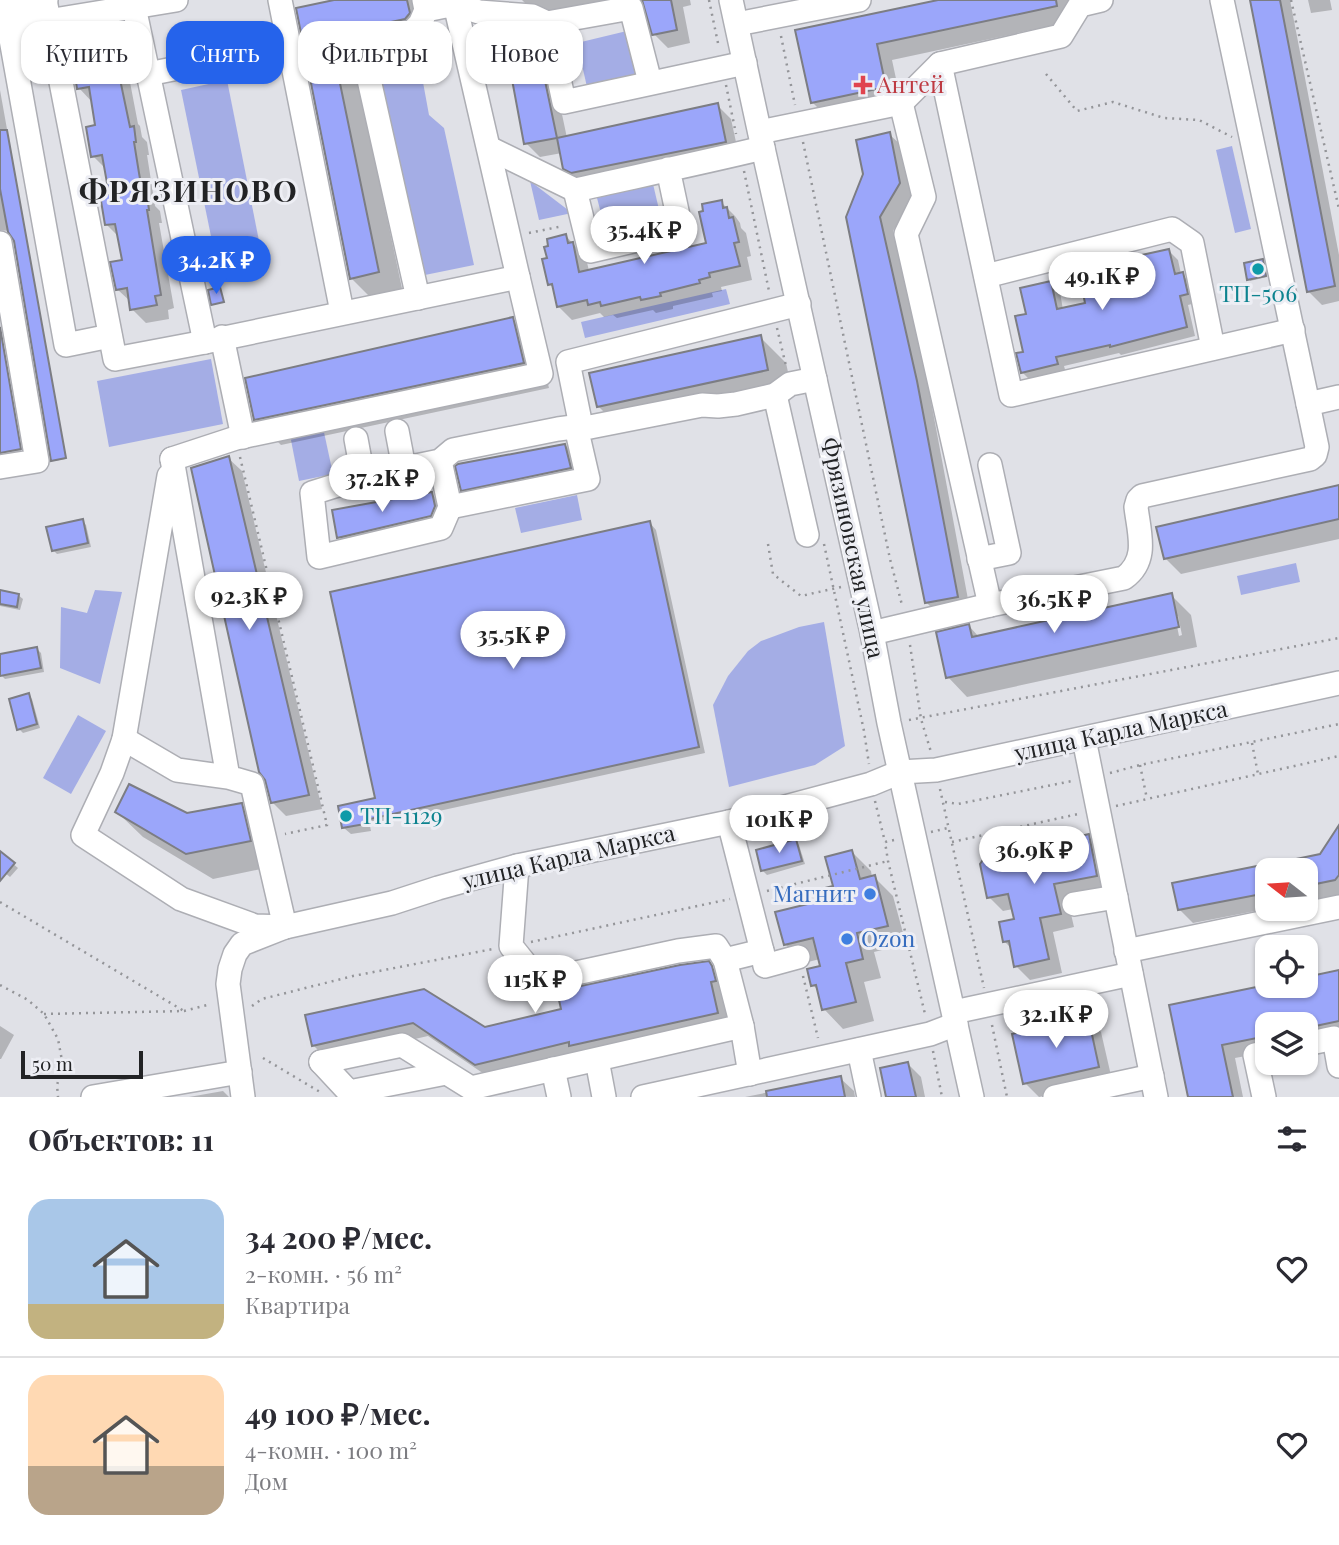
<!DOCTYPE html>
<html lang="ru">
<head>
<meta charset="utf-8">
<style>
	body { margin:0; font-family:"Playfair Display",serif; background:#f2f2f3; color:#2b2b33; height:100vh; display:flex; flex-direction:column; font-size:26px; white-space:nowrap }
	* { box-sizing:border-box; margin:0 }
	p { font-size:23px; color:#7c7c81 }
	.icon { flex:none; width:38px; height:38px; fill:none; stroke:currentColor; stroke-width:2; stroke-linecap:round; stroke-linejoin:round }
	.map { position:relative; height:1097px; overflow:hidden }
	.sheet { display:flex; flex-direction:column; background:#fff; flex:1 }
	.sheet>* { flex:none }
	.banner { position:absolute; left:21px; top:21px; width:700px; height:63px; display:flex; gap:14px }
	.needle { width:46px; rotate:287deg }
	.buttons { position:absolute; left:1255px; top:858px; display:grid; gap:14px }
	.buttons a { display:grid; place-items:center; width:63px; height:63px; border-radius:14px; background:#fff; box-shadow:0 2px 5px #0004; font-size:35px }
	.scale { position:absolute; left:21px; bottom:18px; width:122px; box-sizing:border-box; padding-left:7px; border:4px solid #222325; border-top:0; font-size:19px; line-height:24px; white-space:nowrap; color:#222325; -webkit-text-stroke:5px #edeef4; paint-order:stroke }
	.price { position:absolute; translate:-50% -60px; padding:0 16px; border-radius:24px; background:#fff; color:#222; font-size:23px; line-height:46px; filter:drop-shadow(0 2px 4px #0008) }
	.price::after { content:''; position:absolute; left:50%; top:42px; width:21px; height:16px; margin-left:-10px; background:inherit; clip-path:polygon(0 0,100% 0,50% 100%) }
	.price.on { background:#2563eb; color:#fff }
	ul { padding:0; list-style:none }
	li { display:flex; align-items:center; gap:21px; height:175px; padding:0 28px }
	li+li { border-top:2px solid #e1e1e2 }
	li span { display:grid; place-items:center; flex:none; width:196px; height:140px; border-radius:21px; color:#555 }
	li>.icon { margin-inline-start:auto }
	span .icon { width:84px; height:84px; fill:#fffc; stroke-width:1 }
	li b { font-size:30px }
	h2 { display:flex; justify-content:space-between; align-items:center; height:84px; padding:0 28px; font-size:30px }
	.chip { padding:0 24px; border-radius:21px; background:#fff; box-shadow:0 2px 5px #0004; font-size:24px; line-height:63px }
	.chip.on { background:#2563eb; color:#fff }
	.map>svg:first-child { display:block }
	.green { fill:#a4ade5 }
	.shadow { fill:#0003; fill-rule:evenodd }
	.building { fill:#9ba6fa; stroke:#7c7d83; stroke-width:2 }
	.lines { fill:none; stroke-linecap:round; stroke-linejoin:round }
	.minor-casing { stroke:#adaeb4; stroke-width:26 }
	.path { stroke:#949599; stroke-width:2.5; stroke-dasharray:2 5; stroke-linecap:butt }
	.minor { stroke:#fff; stroke-width:23 }
	.health-dot { fill:#e0444e; stroke:#edeef4; stroke-width:2.5 }
	.culture-dot { fill:#0f9aa8; stroke:#edeef4; stroke-width:2.5 }
	.shop-dot { fill:#3f7fe0; stroke:#edeef4; stroke-width:2.5 }
	.labels { text-anchor:middle; stroke-width:6; stroke-linejoin:round; paint-order:stroke }
	.health-label { font-size:23px; fill:#be3a42; stroke:#edeef4; text-anchor:start }
	.culture-label { font-size:23px; fill:#0d838f; stroke:#edeef4 }
	.street-label { font-size:23px; fill:#222325; stroke:#edeef4 }
	.shop-label { font-size:23px; fill:#366cbe; stroke:#edeef4; text-anchor:end }
	.district-label { font-size:30px; font-weight:bold; letter-spacing:2px; fill:#222325; stroke:#edeef4 }
</style>
</head>
<body>
<div class="map">
<svg width="1339" height="1097" viewBox="0 0 1339 1097">
	<rect width="100%" height="100%" fill="#e0e1e7"/>
	<g class="green">
		<path d="M631 30 641 75 587 87 577 43Z"/>
		<path d="M416 44 429 115 444 128 474 265 420 276 372 54Z"/>
		<path d="M227 80 265 271 220 280 181 90Z"/>
		<path d="M1232 146 1251 229 1235 233 1216 150Z"/>
		<path d="M530 181 572 213 539 220Z"/>
		<path d="M653 184 661 218 606 232 597 198Z"/>
		<path d="M726 289 730 304 585 338 581 322Z"/>
		<path d="M211 359 223 424 109 447 97 381Z"/>
		<path d="M322 423 333 474 299 481 289 430Z"/>
		<path d="M577 495 582 520 521 533 515 508Z"/>
		<path d="M1296 563 1300 582 1241 595 1237 576Z"/>
		<path d="M95 590 122 592 100 684 60 668 61 607 87 613Z"/>
		<path d="M824 622 845 746 815 765 729 787 713 705 728 676 748 651 761 641 799 627Z"/>
		<path d="M78 715 106 731 71 794 43 778Z"/>
	</g>
	<g class="shadow">
		<path d="M342 0H416L429 13 434 39 430 44 354 61 404 298 377 304 351 278 298 9Z"/>
		<path d="M522 0H643L556 18 536 14Z"/>
		<path d="M644 0H690L691 5 683 7 690 43 668 48 654 34Z"/>
		<path d="M946 0H1076L1064 23 892 60 901 102 828 118 812 102 798 32Z"/>
		<path d="M1252 0H1290L1339 255V301L1322 305 1308 291Z"/>
		<path d="M1308 0H1330L1332 10 1311 13Z"/>
		<path d="M534 34 548 48 567 138 717 105 731 119 739 156 579 182 565 168 562 153 540 157 526 143Z"/>
		<path d="M106 36 125 56 138 124 140 126 142 137 147 142 149 155H147L155 206 160 211 162 223H159L174 308 168 310 169 319 146 323 132 309 131 302 117 289 124 262 120 238 107 225 111 195 107 170 93 156 97 127 93 103 79 88 84 61Z"/>
		<path d="M0 90 66 459 54 461 52 460 15 240 9 231 0 230Z"/>
		<path d="M889 134 903 147 913 197 893 231 930 396 970 610 940 616 926 602 848 217Z"/>
		<path d="M721 202 735 216 740 223 741 228 746 233 751 256 747 257 752 280 721 287 722 291 712 293 713 297 673 306V309L656 313 653 310 617 318 613 315 604 317 600 313 572 320 558 306 554 289 550 284 549 259 566 236 586 258 589 271 708 244Z"/>
		<path d="M1169 251 1178 260 1181 274 1192 283 1196 303 1188 305 1195 336 1121 355 1119 353 1064 366 1066 373 1031 381 1022 372 1028 315 1051 283 1060 292 1063 310 1145 285Z"/>
		<path d="M1262 261 1267 277 1250 281 1249 279Z"/>
		<path d="M512 319 538 344 549 388 281 445 255 419Z"/>
		<path d="M0 324 21 451 0 454Z"/>
		<path d="M760 337 786 363 793 395 624 432 598 406Z"/>
		<path d="M565 445 585 465 590 487 482 509 462 490Z"/>
		<path d="M228 458 242 471 322 809 286 816 272 802Z"/>
		<path d="M1339 487V539L1181 574 1165 558Z"/>
		<path d="M432 494 451 514 454 526 450 535 358 557 339 537Z"/>
		<path d="M82 521 86 525 91 547 57 554 53 550Z"/>
		<path d="M650 523 656 530 705 753 370 826 371 831 351 834 344 828 377 799Z"/>
		<path d="M0 592 18 595 23 599 20 610 0 606Z"/>
		<path d="M1171 595 1191 615 1197 647 967 697 948 677 969 626 979 637ZM1175 616H1178L1182 635 1179 636Z"/>
		<path d="M37 649 41 653 44 672 5 679 1 675 0 656Z"/>
		<path d="M28 695 32 699 40 728 23 733 19 729Z"/>
		<path d="M241 805 267 830 275 866 213 879 143 837 117 812 187 815Z"/>
		<path d="M1339 828V895L1306 902V870H1267V908H1271L1193 923 1179 909 1174 885 1322 855Z"/>
		<path d="M1066 833 1072 840 1088 836 1102 850 1110 889 1067 897 1074 927 1053 932 1062 973 1030 980 1016 966 1012 949 1005 942 1016 921 1013 909 1003 911 989 897Z"/>
		<path d="M795 841 799 845 805 864 767 875 763 871 758 851Z"/>
		<path d="M852 852 871 871 872 877H874L893 896 906 944 874 952 881 978 864 982 874 1021 843 1029 824 1009 819 991 813 985 822 967 820 959 804 963 785 944 835 887Z"/>
		<path d="M0 853 18 868 10 877 0 869Z"/>
		<path d="M708 963 722 977 731 1026 490 1078 428 1036 327 1059 313 1045 423 991 484 1029 563 1010Z"/>
		<path d="M1339 972V1037L1306 1044V1024H1267V1052L1235 1058 1243 1097H1190L1171 1006 1306 985V979Z"/>
		<path d="M1088 1018 1101 1032 1112 1080 1039 1097 1025 1083Z"/>
		<path d="M0 1026 14 1035 1 1059H0Z"/>
		<path d="M908 1064 921 1077 925 1097H888Z"/>
		<path d="M840 1078 854 1091 855 1097H745Z"/>
		<path d="M223 1091 229 1097H189Z"/>
	</g>
	<g class="building">
		<path d="M334 0H407L410 13 405 19 330 35 379 272 350 279 296 8Z"/>
		<path d="M642 0H671L677 30 652 35Z"/>
		<path d="M938 0H1056L1057 6 877 44 886 87 811 103 795 30Z"/>
		<path d="M1250 0H1280L1335 286 1307 292Z"/>
		<path d="M515 29 528 30 535 33 557 138 524 144 503 31Z"/>
		<path d="M106 34 108 41H112L130 127 134 126 136 142H134L139 173 143 196 147 195 149 210H147L161 295 155 296 157 305 130 310 127 288 116 290 110 262 122 260 115 224 105 225 100 195 109 194 102 155 91 157 86 127 95 125 89 87 77 89 73 61 82 60 78 39Z"/>
		<path d="M718 103 726 142 571 173 563 169 557 138Z"/>
		<path d="M0 130H7L66 458 51 461 14 241 8 232 0 189Z"/>
		<path d="M890 132 900 183 880 217 917 381 958 597 925 603 846 217 863 174 856 140Z"/>
		<path d="M722 200 723 208 727 207 729 218 733 217 739 242 734 243 740 266 709 273 710 277 699 280 700 283 660 293 661 296 641 300 640 297 601 306 600 302 588 305 587 300 557 307 552 284 548 285 542 259 547 258 544 247 548 246 547 239 566 234 568 243 573 242 579 272 706 243 699 212 703 211 702 204Z"/>
		<path d="M1169 249 1175 274 1183 272 1188 294 1180 296 1187 327 1110 347V345L1056 357 1058 364 1021 373 1016 353 1023 352 1015 316 1026 314 1020 288 1051 281 1057 309 1085 303 1083 293 1089 291 1086 275 1091 268 1101 263H1111L1143 281 1137 256Z"/>
		<path d="M1263 259 1266 276 1247 280 1244 263Z"/>
		<path d="M220 287 224 302 211 305 208 290Z"/>
		<path d="M513 317 524 363 254 420 245 378Z"/>
		<path d="M0 327 21 449 0 453Z"/>
		<path d="M761 335 768 370 597 407 589 373Z"/>
		<path d="M565 444 571 468 461 491 455 466 458 464Z"/>
		<path d="M229 456 309 795 271 803 265 780 259 772 191 468Z"/>
		<path d="M1339 485V519L1164 559 1156 527Z"/>
		<path d="M432 492 435 506 431 516 337 538 332 510Z"/>
		<path d="M83 519 88 543 52 551 46 527Z"/>
		<path d="M650 521 699 747 365 820V824L342 828 338 806 375 798 330 592Z"/>
		<path d="M0 590 19 594 17 607 0 604Z"/>
		<path d="M1172 593 1179 627 946 678 936 632 969 624 972 637Z"/>
		<path d="M37 647 41 668 0 676V654Z"/>
		<path d="M29 693 37 724 17 730 9 699Z"/>
		<path d="M129 784 187 813 242 803 251 841 186 854 115 812Z"/>
		<path d="M1339 825V875L1335 880 1306 886V870H1272V864L1320 854Z"/>
		<path d="M1066 832 1068 839 1089 834 1097 876 1054 884 1061 914 1040 918 1049 959 1014 967 1009 941 1003 942 999 922 1014 919 1008 894 987 898 980 864 988 853 987 848Z"/>
		<path d="M796 839 802 861 761 871 756 850Z"/>
		<path d="M852 850 860 879 875 875 888 926 857 933 863 959 846 963 856 1002 822 1010 816 985 811 986 807 969 820 966 813 938 784 945 775 912 820 901 817 890 833 886 825 857Z"/>
		<path d="M0 851 15 863 0 881Z"/>
		<path d="M1267 864V893L1178 910 1172 883Z"/>
		<path d="M709 961 712 966 716 981 711 982 718 1013 569 1046V1042L475 1065 413 1023 312 1046 305 1015 424 989 485 1027 561 1009 557 991 680 965Z"/>
		<path d="M1339 970V1021L1306 1028V1024H1267V1036L1222 1045 1233 1097H1188L1169 1005 1266 985H1306V977Z"/>
		<path d="M1088 1016 1099 1067 1023 1084 1012 1034Z"/>
		<path d="M908 1062 916 1097H886L880 1068Z"/>
		<path d="M841 1076 845 1097H767L766 1091Z"/>
	</g>
	<g class="lines">
		<defs>
			<g id="minor">
				<path d="M45 0 115 359 205 342 518 277 455 4 426 10 424 0"/>
				<path d="M280 0 342 312"/>
				<path d="M459 0 455 4 479 12 532 16 547 23 564 102 745 63"/>
				<path d="M731 0 763 148 872 633 889 723 972 1097"/>
				<path d="M134 7 205 342"/>
				<path d="M0 8 46 0"/>
				<path d="M547 23 631 8 650 82"/>
				<path d="M737 24 859 0"/>
				<path d="M9 28 66 345 110 336"/>
				<path d="M0 29 176 0"/>
				<path d="M940 64 1011 395 1293 330"/>
				<path d="M148 74 289 46"/>
				<path d="M901 103 924 197 906 234 990 605"/>
				<path d="M760 132 901 103 940 64 1061 36 1080 5 1101 0"/>
				<path d="M489 148 575 190"/>
				<path d="M668 169 681 230 590 251 575 190C638 176 701 163 763 148"/>
				<path d="M0 243 37 461 0 467"/>
				<path d="M986 276 1172 229 1192 243 1213 348"/>
				<path d="M418 298 361 44 412 32 420 24 426 10"/>
				<path d="M799 304 568 362 581 426 590 427 702 405 718 406 736 404 775 395 790 384 815 379"/>
				<path d="M222 337 243 437"/>
				<path d="M775 395 807 535"/>
				<path d="M1308 404 1339 397"/>
				<path d="M397 431 404 468"/>
				<path d="M356 439 363 477"/>
				<path d="M172 459 228 777 252 784 285 927 255 926 181 899 83 835 112 773 124 739 177 770 228 777"/>
				<path d="M172 459 236 438 541 374 518 277"/>
				<path d="M440 461 450 507 588 479 576 427"/>
				<path d="M450 507 441 528 319 557 312 493 363 477 440 461 453 450 558 429 581 426"/>
				<path d="M979 559 1009 553 990 465"/>
				<path d="M872 633 990 605 1124 578C1149 560 1139 533 1136 507L1138 500 1142 496 1310 459 1315 455 1317 447 1308 404 1222 0"/>
				<path d="M124 739 169 476"/>
				<path d="M1084 739 1156 1097"/>
				<path d="M729 822 762 951 725 960 742 1026"/>
				<path d="M517 866 511 946 539 981 678 951 716 946 725 960"/>
				<path d="M1074 904 1116 897"/>
				<path d="M762 951 765 966 798 957"/>
				<path d="M1126 951 1339 907"/>
				<path d="M954 1012 1131 974"/>
				<path d="M1306 1044 1334 1038 1339 1066"/>
				<path d="M859 1050 869 1097"/>
				<path d="M597 1060 604 1097"/>
				<path d="M321 1062 402 1045 471 1088 742 1026 750 1074"/>
				<path d="M321 1062 349 1092 446 1073"/>
				<path d="M553 1069 559 1097"/>
				<path d="M93 1097 240 1072"/>
				<path d="M243 1097 228 984 230 969 235 954 242 944 285 927 392 903 438 888 517 866 729 822 871 784 900 772 936 770 1339 683"/>
				<path d="M643 1097 930 1034 956 1024"/>
				<path d="M1055 1097 1152 1076"/>
				<path d="M1264 1097 1255 1055 1267 1052"/>
			</g>
		</defs>
		<use href="#minor" class="minor-casing"/>
		<g class="path">
			<path d="M709 0 719 48"/>
			<path d="M1291 0 1339 209"/>
			<path d="M781 36 795 105"/>
			<path d="M1046 74 1077 111 1113 102 1164 118 1199 120 1232 137"/>
			<path d="M726 85 736 134"/>
			<path d="M803 142 890 559 902 605"/>
			<path d="M744 171 769 291"/>
			<path d="M529 233 563 226"/>
			<path d="M777 328 786 366"/>
			<path d="M240 457 327 825 285 834"/>
			<path d="M768 544 773 574 801 596 841 587"/>
			<path d="M824 544 864 731 869 764"/>
			<path d="M910 645 921 719 931 752"/>
			<path d="M909 720 1339 638"/>
			<path d="M1252 743 1258 774"/>
			<path d="M1140 765 1147 799"/>
			<path d="M1110 773 1140 765 1339 724"/>
			<path d="M940 789 984 988"/>
			<path d="M875 801 885 842"/>
			<path d="M945 802 958 804 1072 781"/>
			<path d="M1116 806 1339 756"/>
			<path d="M931 832 948 828"/>
			<path d="M894 840 885 842 888 861 925 1014"/>
			<path d="M952 842 1078 814"/>
			<path d="M767 891 888 861"/>
			<path d="M0 902 184 1011"/>
			<path d="M531 942 730 899"/>
			<path d="M803 976 818 1038"/>
			<path d="M0 985 28 1000 44 1014 58 1039 63 1066 57 1085 58 1097"/>
			<path d="M252 1006 262 999 353 976 493 949"/>
			<path d="M44 1014 184 1011 211 1004"/>
			<path d="M992 1025 1007 1097"/>
			<path d="M933 1051 942 1097"/>
			<path d="M263 1058 320 1092"/>
		</g>
		<use href="#minor" class="minor"/>
	</g>
	<path class="health-dot" d="M859.5 74.5h7v7h7v7h-7v7h-7v-7h-7v-7h7z"/>
	<g class="culture-dot">
		<circle cx="1258" cy="269" r="7"/>
		<circle cx="346" cy="816" r="7"/>
	</g>
	<g class="shop-dot">
		<circle cx="870" cy="894" r="7"/>
		<circle cx="847" cy="939" r="7"/>
	</g>
	<g class="labels">
		<g class="health-label">
			<text x="877" y="93">Антей</text>
		</g>
		<g class="culture-label">
			<text x="1258" y="302">ТП-506</text>
			<text x="360" y="824" text-anchor="start">ТП-1129</text>
		</g>
		<g class="street-label">
			<text transform="translate(853 548) rotate(78)" y="8">Фрязиновская улица</text>
			<text transform="translate(1121 731) rotate(-12)" y="8">улица Карла Маркса</text>
			<text transform="translate(569 857) rotate(-13)" y="8">улица Карла Маркса</text>
		</g>
		<g class="shop-label">
			<text x="856" y="902">Магнит</text>
			<text x="861" y="947" text-anchor="start">Ozon</text>
		</g>
		<g class="district-label">
			<text x="189" y="202">ФРЯЗИНОВО</text>
		</g>
	</g>
</svg>
<div class="buttons">
<a><svg class="needle" viewBox="-14 -14 28 28"><path d="M0-13l5 13h-10z" fill="#e53935"/><path d="M0 13l5-13h-10z" fill="#7c7c81"/></svg></a>
<a><svg class="icon" aria-label="locate" viewBox="0 0 24 24"><circle cx="12" cy="12" r="6"/><path d="M12 2v4M12 18v4M2 12h4M18 12h4"/></svg></a>
<a><svg class="icon" aria-label="layers" viewBox="0 0 24 24"><path d="M12 4l9 5-9 5-9-5zM3 14l9 5 9-5"/></svg></a>
</div>
<div class="scale">50 m</div>
<b class="price" style="left:644px;top:266px">35.4K ₽</b>
<b class="price on" style="left:216px;top:296px">34.2K ₽</b>
<b class="price" style="left:1102px;top:312px">49.1K ₽</b>
<b class="price" style="left:382px;top:514px">37.2K ₽</b>
<b class="price" style="left:249px;top:632px">92.3K ₽</b>
<b class="price" style="left:1054px;top:635px">36.5K ₽</b>
<b class="price" style="left:513px;top:671px">35.5K ₽</b>
<b class="price" style="left:779px;top:855px">101K ₽</b>
<b class="price" style="left:1034px;top:886px">36.9K ₽</b>
<b class="price" style="left:535px;top:1015px">115K ₽</b>
<b class="price" style="left:1056px;top:1050px">32.1K ₽</b>
<div class="banner">
<a class="chip">Купить</a>
<a class="chip on">Снять</a>
<a class="chip">Фильтры</a>
<a class="chip">Новое</a>
</div>
</div>
<section class="sheet">
<h2>Объектов: 11<svg class="icon" aria-label="filters" viewBox="0 0 24 24"><path d="M4 7h16M4 17h16"/><circle cx="9" cy="7" r="2"/><circle cx="15" cy="17" r="2"/></svg></h2>
<ul>
<li><span style="background:linear-gradient(#a9c7e8 75%,#c2b280 0)"><svg class="icon" aria-label="home" viewBox="0 0 24 24"><path d="M3 11l9-7 9 7M6 9v11h12V9"/></svg></span><div><b>34 200 ₽/мес.</b><p>2-комн. · 56 m²</p><p>Квартира</p></div><svg class="icon" aria-label="heart" viewBox="0 0 24 24"><path d="M12 20l-8-8c-3-5 5-10 8-4 3-6 11-1 8 4z"/></svg></li>
<li><span style="background:linear-gradient(#ffd9b3 65%,#b9a48a 0)"><svg class="icon" aria-label="home" viewBox="0 0 24 24"><path d="M3 11l9-7 9 7M6 9v11h12V9"/></svg></span><div><b>49 100 ₽/мес.</b><p>4-комн. · 100 m²</p><p>Дом</p></div><svg class="icon" aria-label="heart" viewBox="0 0 24 24"><path d="M12 20l-8-8c-3-5 5-10 8-4 3-6 11-1 8 4z"/></svg></li>
</ul>
</section>
</body>
</html>
